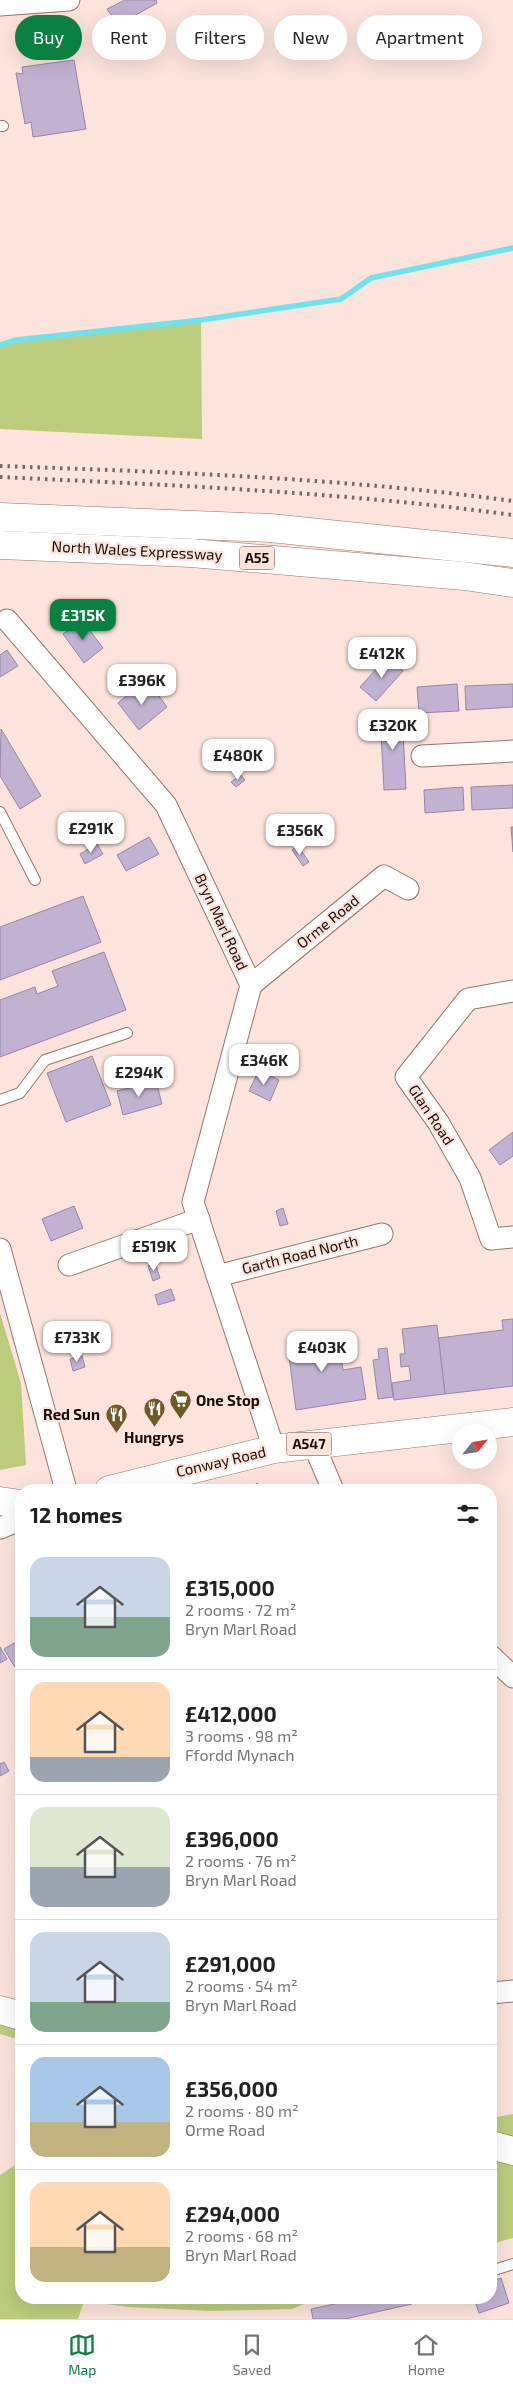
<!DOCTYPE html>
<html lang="en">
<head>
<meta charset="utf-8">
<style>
	body { margin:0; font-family:"Exo 2",sans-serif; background:#f2f2f2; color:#202124; height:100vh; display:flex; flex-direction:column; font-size:19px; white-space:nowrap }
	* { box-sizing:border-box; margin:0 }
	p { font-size:16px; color:#757577 }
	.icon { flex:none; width:28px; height:28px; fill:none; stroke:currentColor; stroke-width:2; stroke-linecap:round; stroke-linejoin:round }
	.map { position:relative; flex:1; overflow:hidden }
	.details { position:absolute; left:15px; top:1484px; width:482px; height:820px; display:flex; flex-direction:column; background:#fff; border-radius:20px; box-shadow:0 5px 20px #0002 }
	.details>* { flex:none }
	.guide { position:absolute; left:15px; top:15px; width:484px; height:45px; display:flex; gap:10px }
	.needle { width:32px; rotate:60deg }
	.fabs { position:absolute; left:452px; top:1424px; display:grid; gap:10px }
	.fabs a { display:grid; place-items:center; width:45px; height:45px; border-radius:50%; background:#fff; box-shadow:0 5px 20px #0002; font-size:25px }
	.price { position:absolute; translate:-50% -42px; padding:0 11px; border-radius:10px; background:#fff; color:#222; font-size:16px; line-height:32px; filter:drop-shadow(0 1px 2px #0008) }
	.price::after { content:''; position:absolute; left:50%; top:30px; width:15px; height:11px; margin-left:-8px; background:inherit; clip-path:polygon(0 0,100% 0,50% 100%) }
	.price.on { background:#0b8043; color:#fff }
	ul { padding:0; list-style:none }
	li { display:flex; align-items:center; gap:15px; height:125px; padding:0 15px }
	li+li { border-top:1px solid #e0e0e0 }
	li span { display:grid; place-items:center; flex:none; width:140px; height:100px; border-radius:15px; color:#555 }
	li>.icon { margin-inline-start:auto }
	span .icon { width:60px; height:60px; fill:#fffc; stroke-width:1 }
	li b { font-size:21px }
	h2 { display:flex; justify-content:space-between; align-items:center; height:60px; padding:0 15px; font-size:21px }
	.tag { padding:0 18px; border-radius:22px; background:#fff; box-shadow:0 5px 20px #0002; font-size:18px; line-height:45px }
	.tag.on { background:#0b8043; color:#fff }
	.tab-bar { display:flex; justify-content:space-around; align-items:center; height:70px; border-top:1px solid #e0e0e0; background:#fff; font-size:14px; color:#757577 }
	.tab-bar a { display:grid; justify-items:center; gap:2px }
	.tab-bar .on { color:#0b8043 }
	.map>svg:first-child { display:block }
	.green { fill:#bbcd7d }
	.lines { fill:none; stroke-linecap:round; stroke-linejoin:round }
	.stream { stroke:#6fe3ed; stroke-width:5.5 }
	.building { fill:#c1b2d2; stroke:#9687a5 }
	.lane-casing { stroke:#987669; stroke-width:12 }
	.street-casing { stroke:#987669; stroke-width:23 }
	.secondary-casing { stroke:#987669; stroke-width:29 }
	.primary-casing { stroke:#987669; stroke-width:29 }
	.highway-casing { stroke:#987669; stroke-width:29 }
	.lane { stroke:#fff; stroke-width:10 }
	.street { stroke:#fff; stroke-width:21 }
	.secondary { stroke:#fff; stroke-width:28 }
	.primary { stroke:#fff; stroke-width:28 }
	.highway { stroke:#fff; stroke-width:28 }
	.rail { stroke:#786761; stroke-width:4; stroke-dasharray:2.5 5; stroke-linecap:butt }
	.labels { text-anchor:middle; stroke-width:4.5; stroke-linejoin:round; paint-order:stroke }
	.shield { fill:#fce4dc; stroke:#5d4e48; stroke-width:1 }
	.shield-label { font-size:14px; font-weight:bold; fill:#190d08 }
	.street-label { font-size:15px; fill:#190d08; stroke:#fce4dc }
	.poi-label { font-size:15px; font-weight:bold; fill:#190d08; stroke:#fce4dc; text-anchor:start }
</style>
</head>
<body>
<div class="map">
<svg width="513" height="2319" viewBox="0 0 513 2319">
	<rect width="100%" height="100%" fill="#fce4dc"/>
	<g class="green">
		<path d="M201 320 202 439 0 429V345L16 340Z"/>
		<path d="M0 1313 21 1383 26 1465 0 1470Z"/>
		<path d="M0 2014 21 2021V2040L0 2034Z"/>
		<path d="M513 2114V2142L491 2136V2118Z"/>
		<path d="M491 2155 513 2162V2238L491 2244Z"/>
		<path d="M18 2163H21V2298H312L307 2303 292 2309 211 2311 129 2307 84 2301 78 2319H0V2175Z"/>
	</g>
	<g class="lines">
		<path class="stream" d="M0 345 16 340 201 320 341 299 371 278 513 248"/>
	</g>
	<g class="building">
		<path d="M125 0H156L157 3 118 25 107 9Z"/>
		<path d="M74 60 86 129 33 137 31 122 25 124 16 73 23 74 22 67Z"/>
		<path d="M82 620 103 648 84 663 63 634Z"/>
		<path d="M7 650 18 666 0 677V655Z"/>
		<path d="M387 657 403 671 376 701 360 687Z"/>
		<path d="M142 683 153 696 157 693 167 707 139 730 118 703Z"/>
		<path d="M457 684 459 711 419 713 417 687Z"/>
		<path d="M513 684V707L466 710 465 686Z"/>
		<path d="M402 712 406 789 384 790 380 713Z"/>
		<path d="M1 729 41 796 20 809 0 776Z"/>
		<path d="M241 775 245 780 236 787 231 782Z"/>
		<path d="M513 785V808L472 810 471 787Z"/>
		<path d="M463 787 464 810 425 813 424 790Z"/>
		<path d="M511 827H513V852Z"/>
		<path d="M149 837 159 854 126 871 117 855Z"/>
		<path d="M97 844 103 854 85 864 80 854Z"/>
		<path d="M298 846 309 862 303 866 292 850Z"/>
		<path d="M83 896 101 942 0 980V927Z"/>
		<path d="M104 952 126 1010 0 1057V1000L35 987 37 994 58 986 52 971Z"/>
		<path d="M92 1056 111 1105 66 1122 47 1073Z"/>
		<path d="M259 1070 279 1080 270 1101 249 1091Z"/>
		<path d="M156 1081 162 1104 123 1115 117 1091Z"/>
		<path d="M513 1132V1156L500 1165 489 1150Z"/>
		<path d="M74 1206 83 1228 51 1241 42 1219Z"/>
		<path d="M283 1208 288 1224 280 1226 276 1211Z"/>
		<path d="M155 1263 160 1278 153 1281 148 1266Z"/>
		<path d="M171 1289 175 1300 158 1305 155 1295Z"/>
		<path d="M513 1319V1386L445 1394 438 1338 503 1330 502 1320Z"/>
		<path d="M437 1325 445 1394 394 1400 392 1383 411 1380 409 1366 401 1367 400 1354H405L402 1329Z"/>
		<path d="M337 1333 343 1370 361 1367 366 1399 296 1410 287 1341Z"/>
		<path d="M387 1348 393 1397 378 1399 373 1360 379 1359 378 1349Z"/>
		<path d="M82 1356 85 1367 73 1371 70 1359Z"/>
		<path d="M257 1483 264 1490H250Z"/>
		<path d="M21 1639V1666L16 1669 4 1649Z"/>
		<path d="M0 1647 7 1659 0 1663Z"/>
		<path d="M491 1712 497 1720 491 1724Z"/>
		<path d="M4 1762 9 1771 0 1776V1764Z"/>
		<path d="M501 2278 509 2303 479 2313 474 2298H491V2287L494 2286 492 2281Z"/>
		<path d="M362 2298H411L412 2304 345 2319H313L311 2309Z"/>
	</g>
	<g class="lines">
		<defs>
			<g id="lane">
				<path d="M0 126H3"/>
				<path d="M0 812 35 880"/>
				<path d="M0 1100 20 1093 45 1060 127 1033"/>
				<path d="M491 2271 513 2264"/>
			</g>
			<g id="street">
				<path d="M0 5 69 0"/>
				<path d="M7 620 166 805 251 985 193 1202 274 1449"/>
				<path d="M422 756 513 751"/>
				<path d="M251 985 384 876 408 889"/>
				<path d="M513 991 468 999 406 1077 438 1122 470 1178 491 1239 513 1237"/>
				<path d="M0 1249 66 1490"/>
				<path d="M69 1265 199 1219"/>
				<path d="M217 1276 382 1234"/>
				<path d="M313 1443 333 1490"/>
				<path d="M0 1528 17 1521 21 1511"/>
				<path d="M491 1656 513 1677"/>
				<path d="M491 1993 513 1991"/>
			</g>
			<g id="secondary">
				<path d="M0 2010 21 2016"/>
				<path d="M491 2145 513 2151"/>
			</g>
			<g id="primary">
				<path d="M109 1490 274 1449 513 1422"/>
				<path d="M0 1501 21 1504"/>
			</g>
			<g id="highway">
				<path d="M0 517 270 528 513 553"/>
				<path d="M0 545 191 553 464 576 513 583"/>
			</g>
		</defs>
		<use href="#lane" class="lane-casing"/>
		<use href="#street" class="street-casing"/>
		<use href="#secondary" class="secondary-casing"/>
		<use href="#primary" class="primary-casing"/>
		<use href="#highway" class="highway-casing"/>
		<use href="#lane" class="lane"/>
		<use href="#street" class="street"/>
		<use href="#secondary" class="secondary"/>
		<use href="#primary" class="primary"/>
		<use href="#highway" class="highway"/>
		<g class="rail">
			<path d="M0 466C171 472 343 478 513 501"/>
			<path d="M0 477C171 485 343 492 513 515"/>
		</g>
	</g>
	<defs>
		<symbol id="supermarket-pin" viewBox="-11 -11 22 30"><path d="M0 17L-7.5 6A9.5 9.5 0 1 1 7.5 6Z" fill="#6f5928" stroke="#fce4dc"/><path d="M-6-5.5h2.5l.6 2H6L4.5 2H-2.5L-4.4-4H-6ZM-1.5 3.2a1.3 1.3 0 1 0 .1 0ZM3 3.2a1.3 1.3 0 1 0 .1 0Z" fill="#fff"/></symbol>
		<symbol id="restaurant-pin" viewBox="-11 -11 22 30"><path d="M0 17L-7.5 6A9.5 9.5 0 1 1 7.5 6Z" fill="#6f5928" stroke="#fce4dc"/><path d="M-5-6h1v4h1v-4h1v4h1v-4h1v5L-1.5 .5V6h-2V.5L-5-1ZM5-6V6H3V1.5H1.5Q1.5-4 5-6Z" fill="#fff"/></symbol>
	</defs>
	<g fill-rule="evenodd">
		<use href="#supermarket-pin" x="168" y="1388" width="25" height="34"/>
		<use href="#restaurant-pin" x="142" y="1396" width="25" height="34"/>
		<use href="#restaurant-pin" x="104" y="1402" width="25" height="34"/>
	</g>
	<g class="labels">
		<g class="shield">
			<rect x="239.5" y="546.5" width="35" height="23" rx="4"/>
			<rect x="286.5" y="1432.5" width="45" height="23" rx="4"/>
		</g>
		<g class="shield-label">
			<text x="257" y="563">A55</text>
			<text x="309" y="1449">A547</text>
		</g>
		<g class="street-label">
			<text transform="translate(137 551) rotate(3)" y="5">North Wales Expressway</text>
			<text transform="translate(221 922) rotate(65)" y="5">Bryn Marl Road</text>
			<text transform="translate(328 922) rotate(-39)" y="5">Orme Road</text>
			<text transform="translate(431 1115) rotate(56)" y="5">Glan Road</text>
			<text transform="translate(300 1255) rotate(-14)" y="5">Garth Road North</text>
			<text transform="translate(221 1462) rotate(-13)" y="5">Conway Road</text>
		</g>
		<g class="poi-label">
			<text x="196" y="1406">One Stop</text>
			<text x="100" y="1420" text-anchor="end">Red Sun</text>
			<text x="154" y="1443" text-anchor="middle">Hungrys</text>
		</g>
	</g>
</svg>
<div class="fabs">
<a><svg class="needle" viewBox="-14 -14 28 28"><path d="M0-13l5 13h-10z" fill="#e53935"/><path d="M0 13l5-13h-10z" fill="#757577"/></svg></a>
</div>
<b class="price on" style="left:83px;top:641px">£315K</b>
<b class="price" style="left:382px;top:679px">£412K</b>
<b class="price" style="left:142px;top:706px">£396K</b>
<b class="price" style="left:393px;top:751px">£320K</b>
<b class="price" style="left:238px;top:781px">£480K</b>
<b class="price" style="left:91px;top:854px">£291K</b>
<b class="price" style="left:300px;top:856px">£356K</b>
<b class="price" style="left:264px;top:1086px">£346K</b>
<b class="price" style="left:139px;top:1098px">£294K</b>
<b class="price" style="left:154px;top:1272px">£519K</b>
<b class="price" style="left:77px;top:1363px">£733K</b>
<b class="price" style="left:322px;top:1373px">£403K</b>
<div class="guide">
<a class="tag on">Buy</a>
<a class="tag">Rent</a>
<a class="tag">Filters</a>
<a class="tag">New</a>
<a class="tag">Apartment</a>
</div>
<section class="details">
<h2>12 homes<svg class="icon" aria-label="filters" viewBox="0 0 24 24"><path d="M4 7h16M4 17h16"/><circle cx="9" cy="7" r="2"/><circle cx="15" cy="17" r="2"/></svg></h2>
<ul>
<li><span style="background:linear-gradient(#c9d6e8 60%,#7fa58c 0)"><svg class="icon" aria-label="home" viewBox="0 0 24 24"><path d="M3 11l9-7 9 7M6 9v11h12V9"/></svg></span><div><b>£315,000</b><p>2 rooms · 72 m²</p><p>Bryn Marl Road</p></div></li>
<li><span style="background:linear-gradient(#ffd9b3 75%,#9aa5b1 0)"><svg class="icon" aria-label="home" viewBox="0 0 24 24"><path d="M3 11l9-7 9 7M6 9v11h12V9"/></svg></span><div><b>£412,000</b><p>3 rooms · 98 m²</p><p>Ffordd Mynach</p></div></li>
<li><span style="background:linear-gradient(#dfe7d0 60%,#9aa5b1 0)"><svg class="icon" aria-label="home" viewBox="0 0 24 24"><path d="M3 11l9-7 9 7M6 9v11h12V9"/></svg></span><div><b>£396,000</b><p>2 rooms · 76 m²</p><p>Bryn Marl Road</p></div></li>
<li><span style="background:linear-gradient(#c9d6e8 70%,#7fa58c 0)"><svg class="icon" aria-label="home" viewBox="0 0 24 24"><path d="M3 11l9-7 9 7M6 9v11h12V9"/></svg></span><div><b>£291,000</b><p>2 rooms · 54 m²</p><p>Bryn Marl Road</p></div></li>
<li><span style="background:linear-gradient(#a9c7e8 65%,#c2b280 0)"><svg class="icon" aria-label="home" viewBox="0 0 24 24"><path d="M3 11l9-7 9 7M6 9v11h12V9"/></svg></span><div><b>£356,000</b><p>2 rooms · 80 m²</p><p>Orme Road</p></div></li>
<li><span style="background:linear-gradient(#ffd9b3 65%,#c2b280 0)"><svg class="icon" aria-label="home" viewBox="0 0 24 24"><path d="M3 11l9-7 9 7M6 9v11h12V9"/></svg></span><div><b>£294,000</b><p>2 rooms · 68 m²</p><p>Bryn Marl Road</p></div></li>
</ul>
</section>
</div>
<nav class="tab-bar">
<a class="on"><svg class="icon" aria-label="map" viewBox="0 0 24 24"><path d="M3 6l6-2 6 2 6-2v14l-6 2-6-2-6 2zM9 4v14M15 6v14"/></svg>Map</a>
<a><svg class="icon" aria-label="saved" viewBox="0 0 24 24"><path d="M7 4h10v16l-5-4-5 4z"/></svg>Saved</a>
<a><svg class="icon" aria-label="home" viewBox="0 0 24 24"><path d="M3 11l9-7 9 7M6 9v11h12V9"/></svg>Home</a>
</nav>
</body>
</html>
